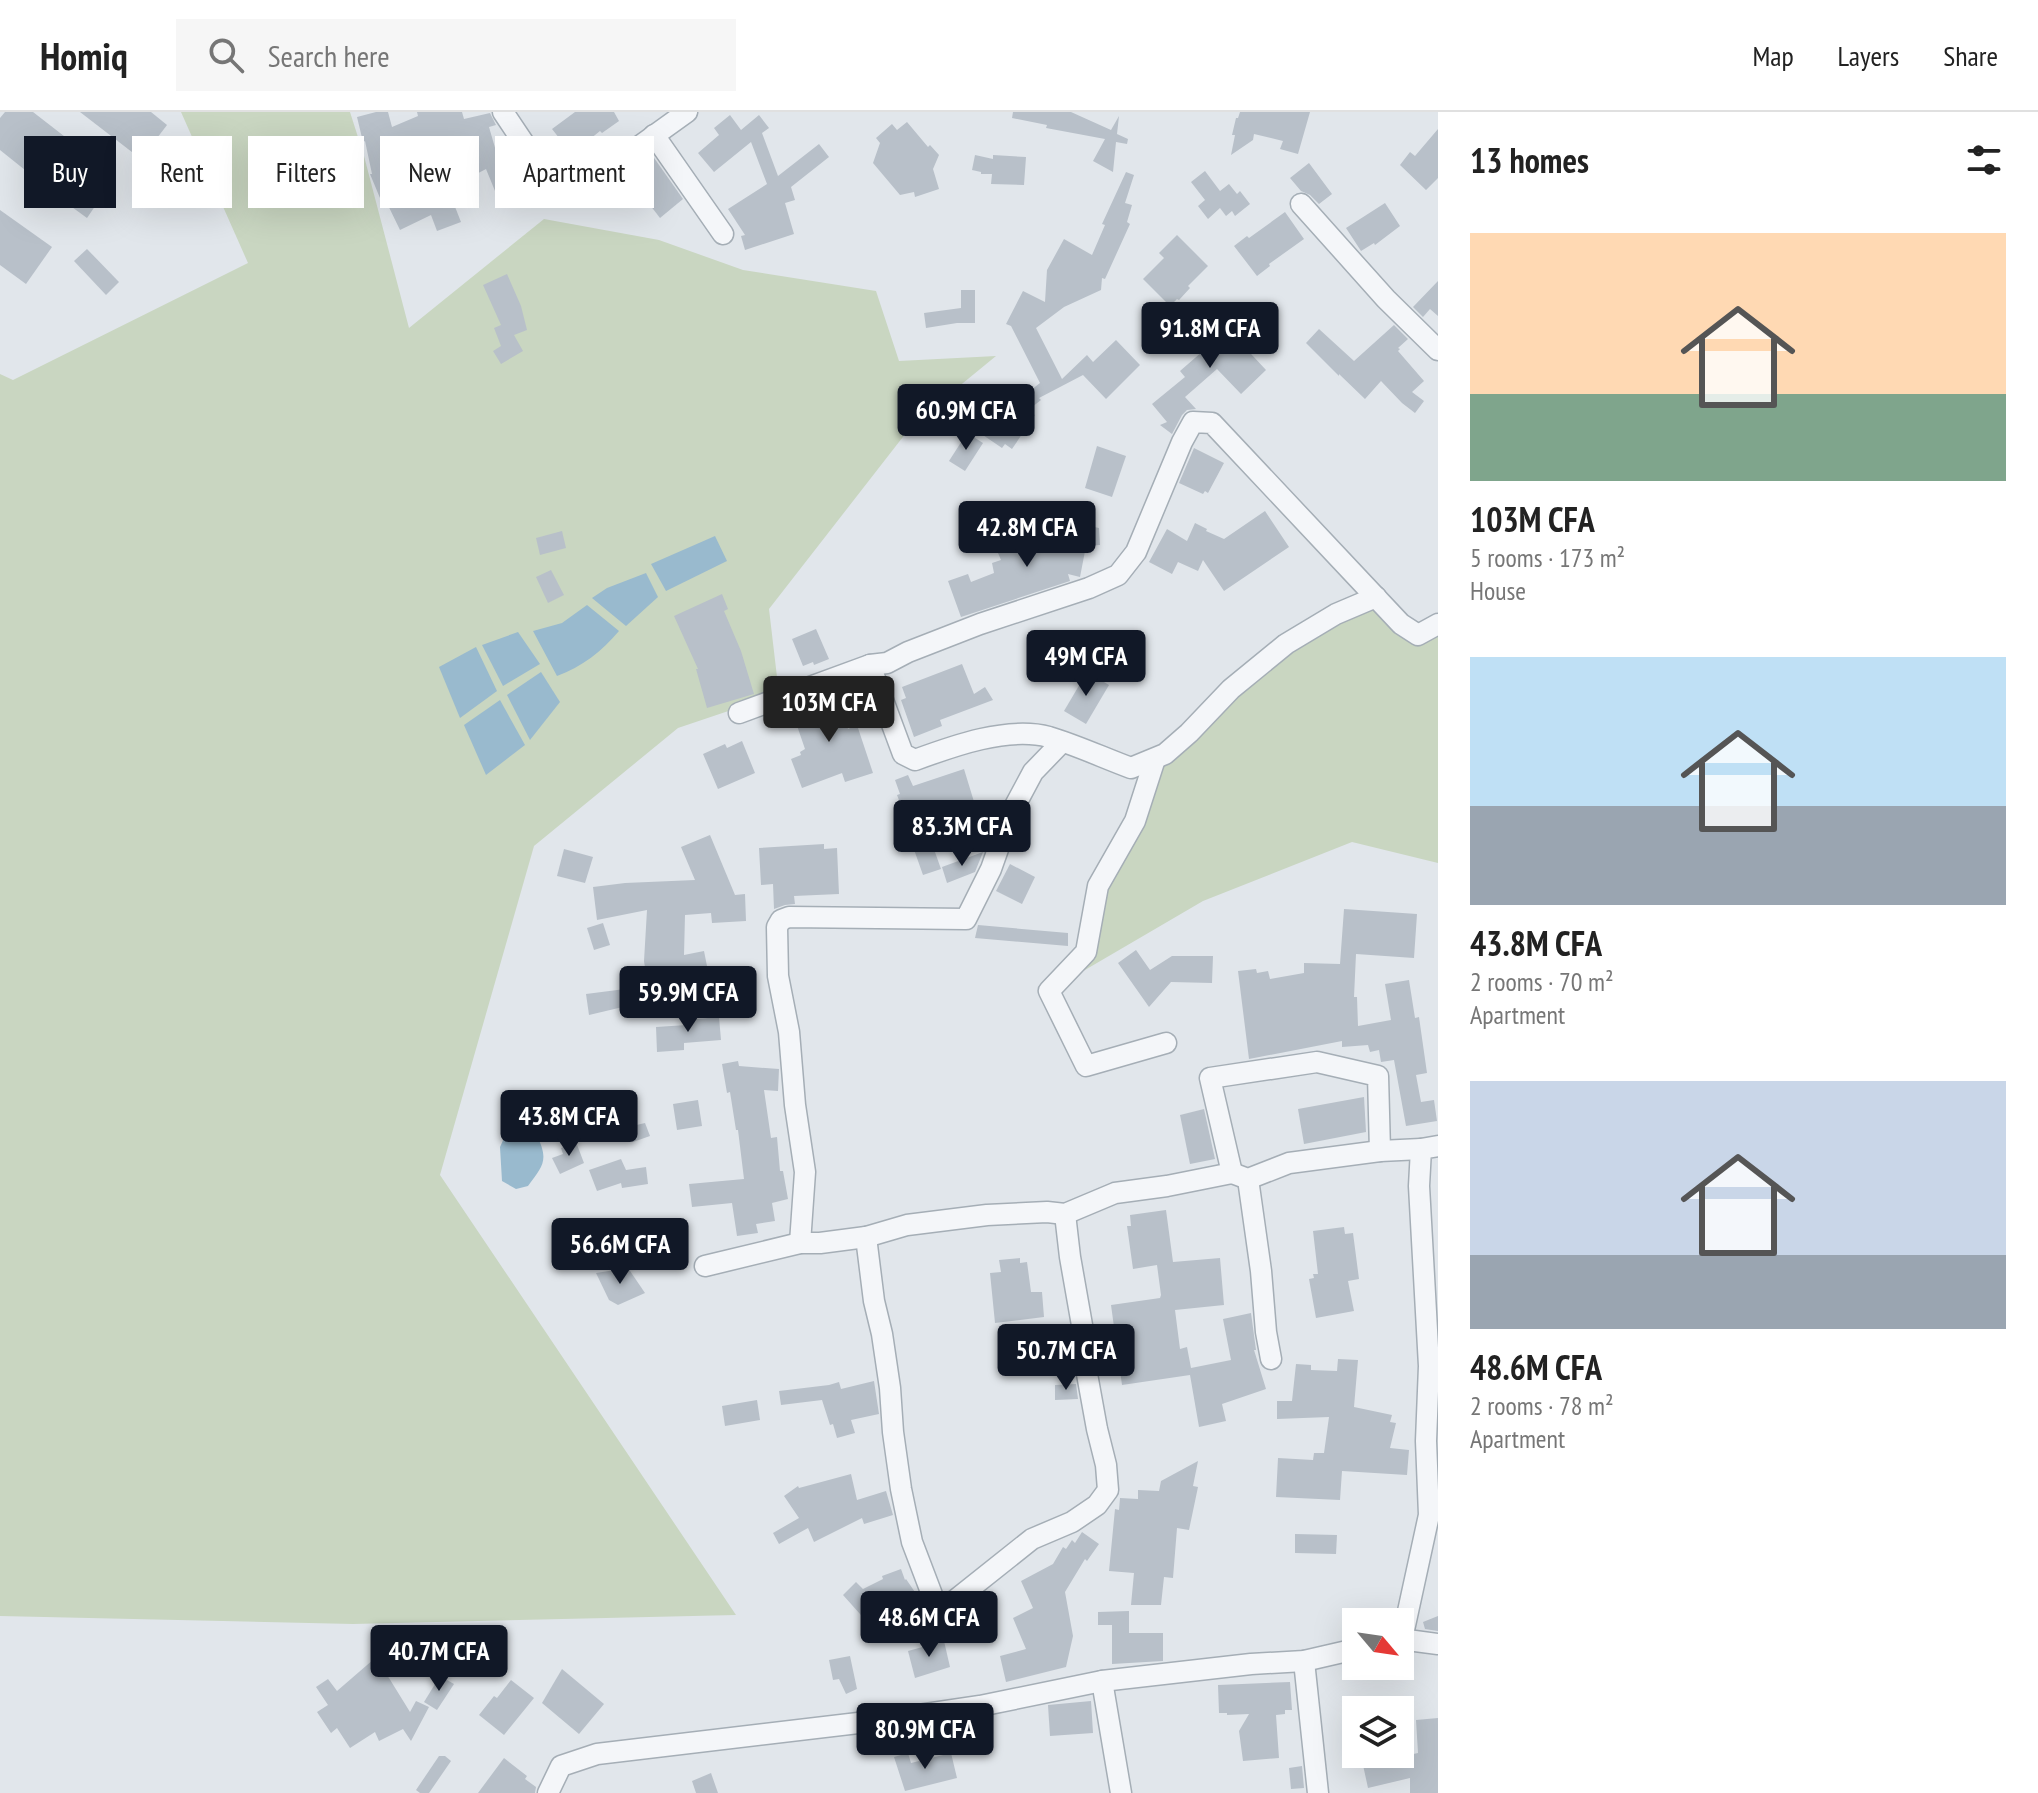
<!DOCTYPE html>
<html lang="en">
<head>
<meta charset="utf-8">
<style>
	body { margin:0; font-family:"PT Sans Narrow",sans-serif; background:#f6f6f6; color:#222; height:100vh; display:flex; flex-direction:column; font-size:30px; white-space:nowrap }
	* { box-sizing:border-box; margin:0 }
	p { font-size:26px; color:#767676 }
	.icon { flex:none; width:44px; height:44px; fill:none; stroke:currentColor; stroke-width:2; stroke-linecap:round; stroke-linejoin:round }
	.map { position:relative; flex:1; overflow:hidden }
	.details { display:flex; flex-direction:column; background:#fff; width:600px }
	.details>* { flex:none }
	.hud { position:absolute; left:24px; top:24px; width:760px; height:72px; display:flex; gap:16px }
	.needle { width:52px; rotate:119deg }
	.buttons { position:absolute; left:1342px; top:1496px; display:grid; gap:16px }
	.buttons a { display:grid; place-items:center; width:72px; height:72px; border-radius:0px; background:#fff; box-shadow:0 8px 32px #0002; font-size:40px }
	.price { position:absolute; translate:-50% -68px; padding:0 18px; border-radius:8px; background:#111827; color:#fff; font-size:26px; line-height:52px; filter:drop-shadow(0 2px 4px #0008) }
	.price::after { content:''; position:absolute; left:50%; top:48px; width:24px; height:18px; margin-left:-12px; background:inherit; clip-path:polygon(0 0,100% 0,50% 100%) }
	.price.selected { background:#222; color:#fff }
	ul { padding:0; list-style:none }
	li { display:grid; align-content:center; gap:16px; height:424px; padding:0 32px }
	li span { display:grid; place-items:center; height:248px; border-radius:0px; color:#555 }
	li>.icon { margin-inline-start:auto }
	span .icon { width:144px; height:144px; fill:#fffc; stroke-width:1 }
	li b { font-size:34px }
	h2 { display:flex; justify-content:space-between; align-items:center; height:96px; padding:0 32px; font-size:34px }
	.tag { padding:0 28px; border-radius:0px; background:#fff; box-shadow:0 8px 32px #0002; font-size:28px; line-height:72px }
	.tag.selected { background:#111827; color:#fff }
	header { display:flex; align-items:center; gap:48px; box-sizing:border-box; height:112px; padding:0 40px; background:#fff; border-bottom:2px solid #e0e0e0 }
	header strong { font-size:38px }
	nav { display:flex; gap:44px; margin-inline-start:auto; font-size:28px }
	.search { width:560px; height:72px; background:#f6f6f6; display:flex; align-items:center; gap:20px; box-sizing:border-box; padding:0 28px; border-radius:0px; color:#767676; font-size:30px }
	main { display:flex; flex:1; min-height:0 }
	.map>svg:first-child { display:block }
	.green { fill:#c9d6c1 }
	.water { fill:#99bace }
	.building { fill:#b8c0c9 }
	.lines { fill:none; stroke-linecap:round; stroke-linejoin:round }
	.street-casing { stroke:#a5aeb6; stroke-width:23 }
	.street { stroke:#f4f6f9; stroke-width:20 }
</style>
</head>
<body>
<header>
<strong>Homiq</strong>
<div class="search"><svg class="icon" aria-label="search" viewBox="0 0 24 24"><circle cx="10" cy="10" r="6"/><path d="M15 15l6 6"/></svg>Search here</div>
<nav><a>Map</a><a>Layers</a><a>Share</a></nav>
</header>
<main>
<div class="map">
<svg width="1438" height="1681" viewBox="0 0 1438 1681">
	<rect width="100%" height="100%" fill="#e1e6eb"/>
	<g class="green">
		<path d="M181 0H350L364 44 409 216 544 107 659 128 743 158 876 179 899 249 996 244 913 312 769 497 779 582 678 616 534 734 440 1063 736 1503 353 1512 0 1504V262L13 268 248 151Z"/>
		<path d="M1376 485 1401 512H1438V751L1352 730 1203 789 1049 879 1086 840 1098 774 1155 647 1231 577Z"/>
	</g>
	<g class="water">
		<path d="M715 424 727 449 666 479 651 452Z"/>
		<path d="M646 461 658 485 626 514 592 486 607 476Z"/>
		<path d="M587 493 619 519C602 539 582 555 557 564L533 519 562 511Z"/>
		<path d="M518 520 540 552 503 574 482 533Z"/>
		<path d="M476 535 497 579 460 606 439 555Z"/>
		<path d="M541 560 560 590 530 628 507 583Z"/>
		<path d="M500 588 525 633 486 663 464 613Z"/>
		<path d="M505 1024 538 1026C549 1049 542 1055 528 1074L516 1077 502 1069 500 1035Z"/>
	</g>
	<g class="building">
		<path d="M5 0H33L91 45 89 47 115 65 87 106 65 90 0 38V6Z"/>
		<path d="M80 0H151L167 13 141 47Z"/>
		<path d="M376 0H388L392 15 418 4 417 0H462L464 7 490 1 496 13 489 15 498 46 514 39 526 58 522 60 524 66 495 79 486 57 448 77 461 110 437 119 431 103 400 118 384 85 380 86 370 62H372L365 29 363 30 357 5Z"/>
		<path d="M575 0H614L619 9 602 21 600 19 585 31 582 27 567 36 552 17Z"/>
		<path d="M1013 0H1071L1111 18 1119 4 1117 22 1128 27 1127 32 1116 30 1113 60 1093 49 1105 27 1046 16 1047 13 1012 6Z"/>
		<path d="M1240 0H1310L1298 42 1280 37 1283 29 1254 22 1253 28 1231 43 1235 23H1232L1236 6H1238Z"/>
		<path d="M730 3 741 18 759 3 769 16 762 21 778 64 819 32 829 45 791 75 795 88 785 91 794 122 745 138 741 124 745 123 728 97 767 72 751 30 714 60 698 41 719 23 714 16Z"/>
		<path d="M907 10 928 35 930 33 939 43 933 57 939 77 915 85 914 80 900 83 873 51 880 31 876 26 892 12 897 18Z"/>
		<path d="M1438 17V66L1426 78 1400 53 1410 40 1415 44Z"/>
		<path d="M652 43 683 87 660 106 627 63Z"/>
		<path d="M975 43 993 47V43L1026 45 1024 73 991 72 992 62H981V60L972 58Z"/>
		<path d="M1309 51 1332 82 1319 92 1310 83 1301 79 1290 66Z"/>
		<path d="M1205 59 1220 79 1229 72 1237 82 1240 79 1250 92 1235 104 1232 99 1226 104 1220 96 1208 107 1198 94 1205 88 1191 70Z"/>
		<path d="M1126 60 1134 63 1125 91 1132 93 1127 110 1130 112 1105 167 1102 166 1101 178 1064 195 1036 216 1062 267 1087 243 1093 250 1116 228 1140 253 1106 287 1083 263 1039 286 1041 288 1027 299 1035 303 1012 337 1005 332 1002 336 977 319 989 302 995 306 1040 271 1011 214 1006 212 1023 179 1045 190 1047 158 1064 127 1092 143 1105 113 1102 112Z"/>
		<path d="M1385 91 1400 114 1375 133 1374 131 1361 139 1346 116Z"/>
		<path d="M0 98 52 135 26 172 0 153Z"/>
		<path d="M1285 100 1304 127 1269 152 1270 154 1257 164 1234 134 1247 124 1249 126Z"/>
		<path d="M1177 123 1208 154 1188 174 1190 176 1179 188 1177 187 1170 194 1143 167 1164 146 1159 141Z"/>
		<path d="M87 137 119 170 106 183 74 149Z"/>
		<path d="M507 162 521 194 527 218 514 223 523 239 501 252 493 239 501 234 494 216 501 213 483 173Z"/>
		<path d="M1438 169V204L1430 197 1423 205 1413 195Z"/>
		<path d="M961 178H975V211H957L926 216 924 201 961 196Z"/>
		<path d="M1218 203 1239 227 1238 228 1266 258 1241 282 1217 257 1185 285 1196 297 1187 298 1182 303 1172 322 1160 313 1167 310 1152 292 1185 265 1180 259 1203 239 1192 226Z"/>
		<path d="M1394 213 1408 227 1398 236 1400 237 1398 239 1424 269 1412 280 1424 289 1415 301 1402 291 1381 269 1365 287 1339 262V264L1306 231 1319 217 1354 249Z"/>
		<path d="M967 321 983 331 965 359 949 349Z"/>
		<path d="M1097 334 1126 344 1112 385 1085 376Z"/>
		<path d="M1194 336 1224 351 1208 381 1205 379 1203 382 1179 371Z"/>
		<path d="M1265 399 1289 435 1224 479 1203 448 1198 459 1178 450 1172 462 1149 450 1167 417 1187 429 1195 411 1207 417 1206 419 1224 427Z"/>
		<path d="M1065 402 1077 407 1076 411 1099 416 1100 433 1086 434 1080 465 1068 462 1070 469 961 505 948 469 968 462 971 470 994 461 992 451 1001 448 995 434 1017 423 1026 441 1061 430 1056 423Z"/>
		<path d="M562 419 566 436 540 443 536 426Z"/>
		<path d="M551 458 564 483 548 491 536 465Z"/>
		<path d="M722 482 728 497 724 499 741 539 754 582 707 596 696 557H698L674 504Z"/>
		<path d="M816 517 829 547 814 553 813 550 803 554 792 527Z"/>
		<path d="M962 552 974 582 985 575 993 588 940 608 942 614 914 625 901 588 906 586 902 575Z"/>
		<path d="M1087 560 1109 573 1086 612 1064 599Z"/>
		<path d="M836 579 848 617 857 613 873 661 845 670 842 661 802 676 791 647 801 643 800 640 805 637 793 602 809 596 807 590Z"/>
		<path d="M742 629 755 661 718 677 703 642 725 632 727 636Z"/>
		<path d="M964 657 975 693 977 692 983 708 930 726 941 757 923 763 906 715 909 714 897 683 900 682 895 668 908 663 913 674Z"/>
		<path d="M710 723 735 783 745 782 746 809 712 811 711 801 685 803 684 843 704 839 712 879 697 882V879L668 885 666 873 648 875 644 849 647 798 597 808 593 775 625 771 695 768 681 735Z"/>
		<path d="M824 732V737L837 736 839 782 794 784 795 792 785 793 774 797 773 772 761 773 759 736Z"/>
		<path d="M564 737 593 745 585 771 557 764Z"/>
		<path d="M983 740 975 760 947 771 942 755Z"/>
		<path d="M1010 752 1035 765 1022 792 996 779Z"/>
		<path d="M1344 797 1417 802 1414 846 1356 842 1354 885H1357L1358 914 1391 908 1385 872 1409 868 1415 906 1419 905 1427 961 1416 963 1421 990 1434 988 1437 1009 1406 1014 1394 948 1381 950 1379 938 1370 940 1368 933 1342 935V929L1249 947 1238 859 1256 857 1257 861 1268 859 1270 867 1304 861V851L1340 852Z"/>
		<path d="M603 811 610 833 594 838 587 816Z"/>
		<path d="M978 813 1068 821V834L975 826Z"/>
		<path d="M1136 838 1150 858 1172 844H1213L1212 871 1171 870 1149 895 1118 851Z"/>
		<path d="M625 877 627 894 589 903 586 882Z"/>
		<path d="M719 905 721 928 684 931V938L657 940 656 915 687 913 686 908Z"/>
		<path d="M738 949 739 954 779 957 778 979 764 978 771 1026 777 1025 780 1059H783L788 1087 772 1091 775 1109 756 1112 758 1121 737 1124 732 1091 692 1095 689 1072 744 1067 738 1018H736L730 980 727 981 722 952Z"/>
		<path d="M1364 985 1366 1020 1304 1032 1298 997Z"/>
		<path d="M698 988 702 1014 677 1018 673 992Z"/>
		<path d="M1204 997 1215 1047 1190 1052 1180 1003Z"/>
		<path d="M645 1011 650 1024 633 1030 628 1015Z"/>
		<path d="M576 1030 584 1051 560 1062 552 1046 563 1042 561 1036Z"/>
		<path d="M621 1047 626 1058 646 1055 648 1072 622 1076 621 1071 597 1079 589 1058Z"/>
		<path d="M1166 1098 1173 1150 1220 1146 1224 1193 1175 1198 1180 1237 1187 1235 1191 1256 1231 1248 1223 1207 1251 1201 1256 1238H1254L1266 1277 1222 1292 1226 1309 1199 1315 1190 1263 1122 1273 1111 1193 1160 1186 1161 1183 1157 1153 1133 1157 1127 1114H1131L1130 1103Z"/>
		<path d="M1344 1115 1345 1122 1353 1121 1359 1167 1348 1169 1354 1199 1316 1206 1309 1167 1314 1166 1313 1162H1318L1313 1119Z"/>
		<path d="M1020 1146V1151L1027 1150 1031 1180H1042L1044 1205 995 1211 990 1161 1001 1160 999 1148Z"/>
		<path d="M628 1156 645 1181 618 1193 609 1188 596 1161Z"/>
		<path d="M1036 1239 1041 1254 1022 1259 1018 1245Z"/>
		<path d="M1338 1247 1358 1248 1354 1295 1392 1303 1390 1310 1396 1311 1390 1336 1409 1338 1407 1363 1342 1359 1340 1388 1276 1385 1278 1346 1313 1348 1314 1341H1324L1329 1305 1277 1307V1289H1292L1296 1252 1311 1253V1258L1337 1259Z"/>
		<path d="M874 1269 879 1302 851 1308 855 1321 837 1326 833 1312 830 1313 822 1288 781 1293 779 1279 829 1273 839 1270 841 1277Z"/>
		<path d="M1076 1272 1078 1287 1055 1288V1273Z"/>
		<path d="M757 1288 760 1308 725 1314 722 1294Z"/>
		<path d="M1198 1349 1193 1374 1198 1375 1189 1418 1177 1416 1173 1466 1164 1465 1161 1493H1131L1134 1461 1109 1459 1115 1397 1119 1398 1120 1386 1138 1387V1378L1159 1379 1161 1369Z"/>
		<path d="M851 1362 857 1388 886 1379 893 1403 864 1412 862 1406 814 1430 808 1416 779 1432 773 1421 799 1406 784 1384 798 1374 799 1376Z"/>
		<path d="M1082 1420 1099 1432 1087 1449 1085 1447 1065 1480 1073 1524 1066 1555 1006 1570 1000 1544 1026 1537 1013 1506 1033 1496 1021 1469 1053 1452 1063 1435 1066 1437 1072 1428 1075 1431Z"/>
		<path d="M1295 1422 1337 1423 1336 1442 1295 1441Z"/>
		<path d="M901 1457 905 1468 906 1467 919 1486 923 1497 897 1515 900 1519 886 1531 843 1483 856 1470 863 1477 883 1467 882 1464Z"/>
		<path d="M1129 1499V1521H1163V1549L1112 1552V1513H1098V1500Z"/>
		<path d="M1438 1504V1519L1425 1517 1423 1510Z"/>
		<path d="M944 1529 950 1555 915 1566 908 1539Z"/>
		<path d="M850 1544 857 1577 846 1582 839 1567 833 1568 829 1548Z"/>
		<path d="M374 1547 389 1566 410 1600 416 1589 429 1595 411 1629 403 1617 379 1629 375 1620 350 1636 337 1616 331 1621 317 1600 328 1593 316 1575 328 1567 337 1579Z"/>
		<path d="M562 1557 604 1592 579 1622 542 1591Z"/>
		<path d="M440 1564 454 1572 437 1598 424 1590Z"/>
		<path d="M511 1568 534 1586 504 1623 479 1603 494 1584 497 1586Z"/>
		<path d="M1290 1570 1292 1598H1285V1602L1276 1603 1279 1646 1243 1649 1239 1619 1249 1602 1227 1603V1601H1219L1218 1573Z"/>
		<path d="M1091 1589 1093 1621 1050 1624 1048 1593Z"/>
		<path d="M1438 1606V1681H1410V1666L1368 1676 1363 1653 1418 1641 1416 1608Z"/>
		<path d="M908 1641 911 1651 951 1641 957 1666 905 1679 894 1645Z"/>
		<path d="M439 1644H445L451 1649 429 1681H420L416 1678Z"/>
		<path d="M504 1646 527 1664 525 1667 536 1675 535 1681H478Z"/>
		<path d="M1302 1654 1304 1676 1291 1677 1289 1656Z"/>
		<path d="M711 1661 718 1681H696L692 1669Z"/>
	</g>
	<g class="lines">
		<defs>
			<g id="street">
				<path d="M503 0 554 76 565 81 577 79 687 0"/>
				<path d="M654 23 723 122"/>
				<path d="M1301 92 1386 187 1438 238"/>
				<path d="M870 553 903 642 915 648C953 634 1008 614 1049 625 1076 633 1104 646 1131 656L1165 642 1189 621 1231 577 1286 532 1336 502 1376 485"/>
				<path d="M739 601 870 553 887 551 908 540 980 512 1089 476 1118 463 1136 440 1182 330 1193 310 1212 311 1401 512 1418 523 1438 512"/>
				<path d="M1155 647 1135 709 1098 774 1086 840 1049 879 1086 954 1166 931"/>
				<path d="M1232 1061 1210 966 1317 950 1378 964 1380 1039"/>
				<path d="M1248 1067 1261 1159 1266 1220 1271 1247"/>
				<path d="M866 1125 874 1189 882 1222 890 1276 893 1320 901 1377 912 1430 939 1501 1032 1427 1072 1410 1097 1393 1108 1378 1106 1353 1097 1317 1087 1262 1085 1230 1070 1145 1065 1102"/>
				<path d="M800 1131 805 1060 795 993 789 920 778 864 777 815 781 808 789 805 966 807 991 757 1010 703 1033 660 1061 631"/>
				<path d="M705 1154 800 1131H820L866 1125 907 1113 987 1103 1047 1100 1065 1102 1115 1081 1167 1074 1232 1061 1248 1067 1289 1051 1380 1039 1421 1037"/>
				<path d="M1400 1527 1438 1532"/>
				<path d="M1402 1527 1429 1403 1426 1329 1429 1254 1419 1074 1421 1037 1438 1034"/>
				<path d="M1304 1549 1318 1681"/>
				<path d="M1102 1569 1121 1681"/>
				<path d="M548 1681 561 1654 597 1642 892 1607 980 1594 1102 1569 1251 1552 1304 1549 1356 1537"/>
			</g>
		</defs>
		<use href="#street" class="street-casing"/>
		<use href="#street" class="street"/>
	</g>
</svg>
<div class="buttons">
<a><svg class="needle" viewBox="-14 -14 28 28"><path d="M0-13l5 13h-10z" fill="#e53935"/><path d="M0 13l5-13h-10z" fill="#767676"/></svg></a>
<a><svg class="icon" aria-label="layers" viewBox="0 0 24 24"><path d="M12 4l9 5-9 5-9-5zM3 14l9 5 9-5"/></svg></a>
</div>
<b class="price" style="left:1210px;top:258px">91.8M CFA</b>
<b class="price" style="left:966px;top:340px">60.9M CFA</b>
<b class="price" style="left:1027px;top:457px">42.8M CFA</b>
<b class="price" style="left:1086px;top:586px">49M CFA</b>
<b class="price selected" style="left:829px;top:632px">103M CFA</b>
<b class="price" style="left:962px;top:756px">83.3M CFA</b>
<b class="price" style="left:688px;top:922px">59.9M CFA</b>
<b class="price" style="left:569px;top:1046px">43.8M CFA</b>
<b class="price" style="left:620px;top:1174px">56.6M CFA</b>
<b class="price" style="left:1066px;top:1280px">50.7M CFA</b>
<b class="price" style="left:929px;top:1547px">48.6M CFA</b>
<b class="price" style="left:439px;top:1581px">40.7M CFA</b>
<b class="price" style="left:925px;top:1659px">80.9M CFA</b>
<div class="hud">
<a class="tag selected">Buy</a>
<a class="tag">Rent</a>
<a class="tag">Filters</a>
<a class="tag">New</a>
<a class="tag">Apartment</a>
</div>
</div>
<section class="details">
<h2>13 homes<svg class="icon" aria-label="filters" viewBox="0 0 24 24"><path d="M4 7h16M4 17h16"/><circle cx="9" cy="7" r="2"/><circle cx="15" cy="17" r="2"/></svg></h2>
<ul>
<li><span style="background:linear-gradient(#ffd9b3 65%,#7fa58c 0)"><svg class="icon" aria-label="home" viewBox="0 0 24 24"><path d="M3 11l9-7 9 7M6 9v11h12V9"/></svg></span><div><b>103M CFA</b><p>5 rooms · 173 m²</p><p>House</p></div></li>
<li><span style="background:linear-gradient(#bfe0f5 60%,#9aa5b1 0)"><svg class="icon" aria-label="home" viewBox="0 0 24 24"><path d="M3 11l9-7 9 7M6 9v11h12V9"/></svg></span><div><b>43.8M CFA</b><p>2 rooms · 70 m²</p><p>Apartment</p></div></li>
<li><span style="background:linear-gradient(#c9d6e8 70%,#9aa5b1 0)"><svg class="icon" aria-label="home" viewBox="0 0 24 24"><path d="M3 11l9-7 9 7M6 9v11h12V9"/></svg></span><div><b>48.6M CFA</b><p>2 rooms · 78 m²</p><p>Apartment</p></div></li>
</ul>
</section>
</main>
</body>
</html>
